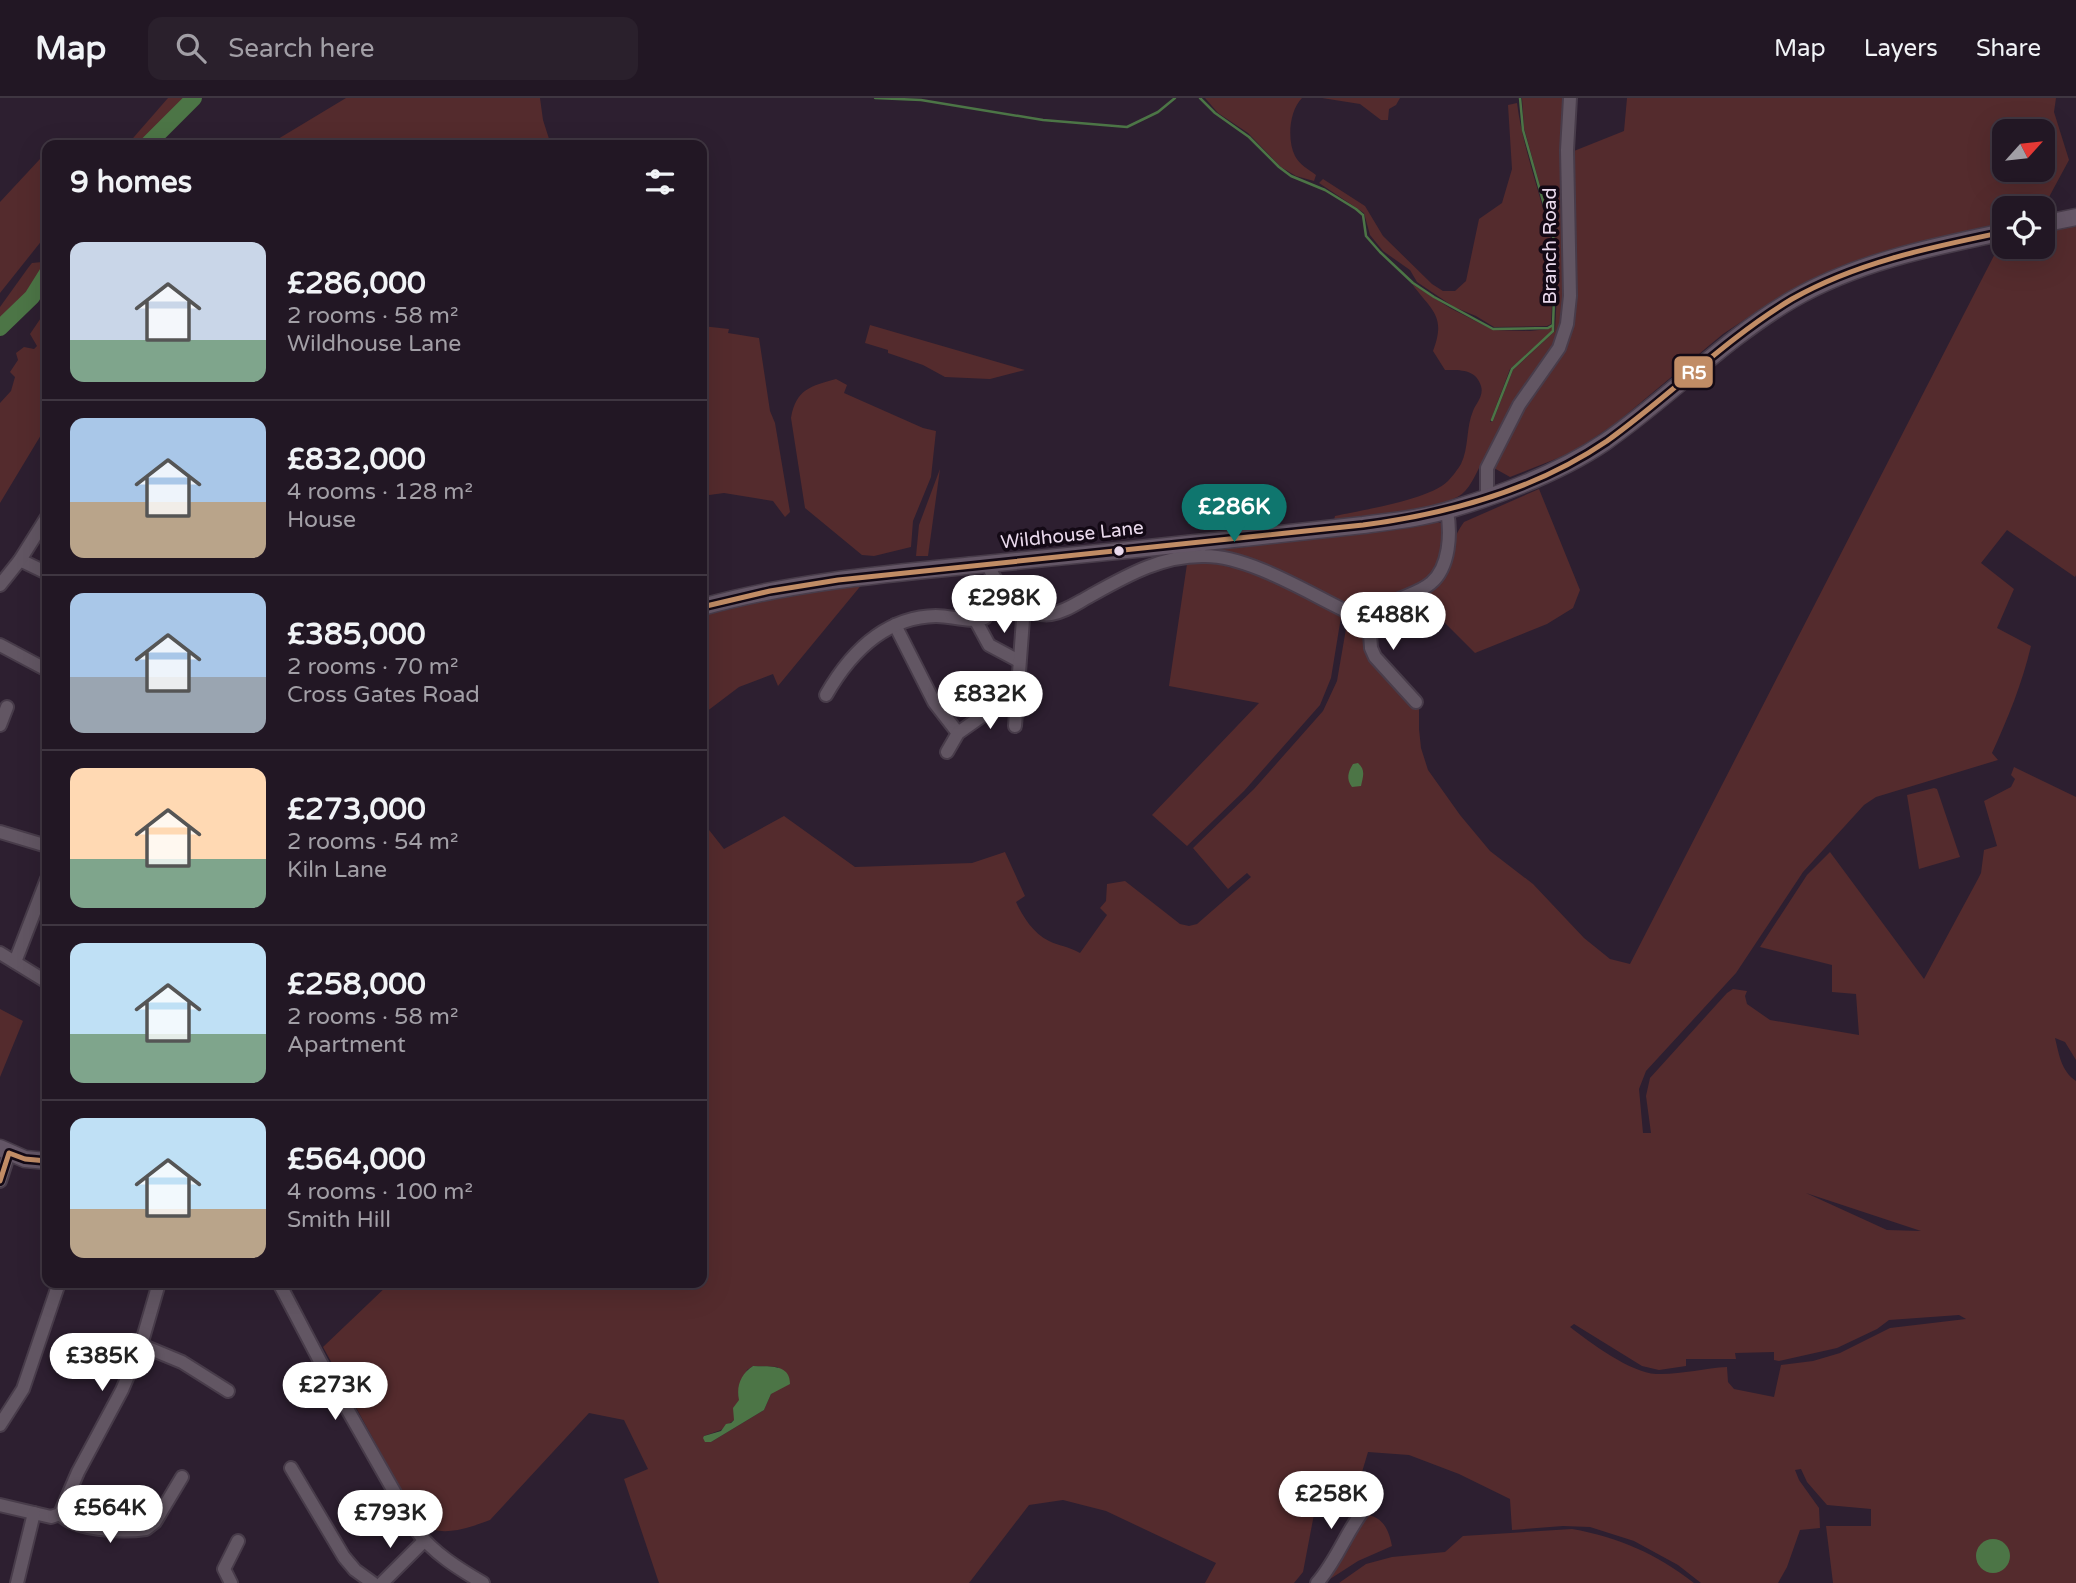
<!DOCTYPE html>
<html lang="en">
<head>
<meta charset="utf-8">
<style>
	body { margin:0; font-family:"Varela Round",sans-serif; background:#2a202c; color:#f1f3f6; height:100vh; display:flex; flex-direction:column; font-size:26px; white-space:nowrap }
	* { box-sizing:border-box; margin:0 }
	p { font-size:23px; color:#a29fa6 }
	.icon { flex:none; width:38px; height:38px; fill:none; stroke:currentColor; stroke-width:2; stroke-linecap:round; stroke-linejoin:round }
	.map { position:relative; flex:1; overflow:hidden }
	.details { position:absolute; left:42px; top:42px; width:665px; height:1148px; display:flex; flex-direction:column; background:#221724; border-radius:14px; box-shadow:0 7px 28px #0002,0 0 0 2px #3f3641 }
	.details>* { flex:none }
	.needle { width:46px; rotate:63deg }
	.fabs { position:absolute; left:1992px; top:21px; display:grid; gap:14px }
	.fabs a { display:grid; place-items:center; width:63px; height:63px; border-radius:14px; background:#221724; box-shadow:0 7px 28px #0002,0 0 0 2px #3f3641; font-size:35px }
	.price { position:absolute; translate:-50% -60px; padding:0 16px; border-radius:24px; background:#fff; color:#222; font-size:23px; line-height:46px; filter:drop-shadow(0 2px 4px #0008) }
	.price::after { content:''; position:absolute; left:50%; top:42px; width:21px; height:16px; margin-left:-10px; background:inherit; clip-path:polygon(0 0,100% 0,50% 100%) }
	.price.active { background:#0f766e; color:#fff }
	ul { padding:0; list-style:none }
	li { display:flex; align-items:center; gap:21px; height:175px; padding:0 28px }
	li+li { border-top:2px solid #3f3641 }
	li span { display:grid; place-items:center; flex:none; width:196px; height:140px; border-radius:14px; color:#555 }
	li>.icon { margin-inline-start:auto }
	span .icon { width:84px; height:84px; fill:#fffc; stroke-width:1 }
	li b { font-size:30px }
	h2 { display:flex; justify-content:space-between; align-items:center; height:84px; padding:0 28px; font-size:30px }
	header { display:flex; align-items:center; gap:42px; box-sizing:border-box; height:98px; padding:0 35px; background:#221724; border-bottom:2px solid #3f3641 }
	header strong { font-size:33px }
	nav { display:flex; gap:38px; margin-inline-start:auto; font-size:24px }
	.search { width:490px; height:63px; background:#2a202c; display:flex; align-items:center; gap:18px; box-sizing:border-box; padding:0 24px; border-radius:14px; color:#a29fa6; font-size:26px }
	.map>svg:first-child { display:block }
	.green { fill:#542b2d; fill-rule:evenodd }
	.water { fill:#4c7546 }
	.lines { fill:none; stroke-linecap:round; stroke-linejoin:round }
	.stream { stroke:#4c7546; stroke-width:2.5 }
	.river { stroke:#4c7546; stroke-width:16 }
	.minor-casing { stroke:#483c4a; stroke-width:16 }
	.major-casing { stroke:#483c4a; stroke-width:19 }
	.minor { stroke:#625663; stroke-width:12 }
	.major { stroke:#645666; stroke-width:16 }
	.bus-1-casing { stroke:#130915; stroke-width:10 }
	.bus-1 { stroke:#c18c65; stroke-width:5 }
	.bus-dot { fill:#eadaed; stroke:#130915; stroke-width:2.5 }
	.labels { text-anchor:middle; stroke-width:7; stroke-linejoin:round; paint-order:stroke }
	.street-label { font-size:19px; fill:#eadaed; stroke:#130915 }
	.line-badge { stroke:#130915; stroke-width:2.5 }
	.badge-label { font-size:19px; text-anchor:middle; font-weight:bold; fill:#fff }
</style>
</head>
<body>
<header>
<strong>Map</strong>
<div class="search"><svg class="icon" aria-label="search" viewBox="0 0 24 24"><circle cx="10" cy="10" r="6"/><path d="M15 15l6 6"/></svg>Search here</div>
<nav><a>Map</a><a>Layers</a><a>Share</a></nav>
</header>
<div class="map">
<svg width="2076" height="1485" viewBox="0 0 2076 1485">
	<rect width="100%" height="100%" fill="#2d1f30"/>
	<g class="green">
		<path d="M168 0H187L142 47H127Z"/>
		<path d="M346 0H540L543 22 551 47H268Z"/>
		<path d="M1205 0H1302C1289 13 1287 42 1295 58 1300 67 1308 71 1316 77L1314 83 1296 78 1281 69 1248 35 1218 15Z"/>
		<path d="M1322 0H1400L1396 7 1389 11 1388 22H1381L1360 6Z"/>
		<path d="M1522 0H1568V198L1562 237 1489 360 1485 359C1478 370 1472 388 1462 396 1437 414 1365 418 1334 422L1335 418C1362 412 1429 402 1448 383 1452 379 1458 371 1461 366 1469 350 1466 329 1473 313 1476 305 1484 298 1481 288 1476 271 1460 272 1445 272L1433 253C1446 218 1433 214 1412 186L1450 210 1493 232 1530 233 1548 231 1552 228V233L1510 271 1490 324 1493 323 1513 272 1555 233 1559 156 1524 30Z"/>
		<path d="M1627 0H2056L2054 14 2069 62 2042 112 2004 110V124L1881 155 1813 182 1779 199 1723 236 1615 326 1571 355 1510 379 1494 370 1496 362C1505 345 1513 328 1522 313 1543 279 1572 253 1576 211L1574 53 1624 33ZM2004 33H2042V72H2004Z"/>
		<path d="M1517 5C1523 51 1540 93 1550 138 1556 166 1552 197 1551 226L1547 228 1494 229 1476 218 1454 209 1417 184 1410 172 1383 153 1370 137 1364 115 1319 85 1323 81 1365 108 1383 138 1432 186 1443 193H1455L1466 183 1479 121 1502 105 1512 71 1508 7Z"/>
		<path d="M40 61 47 78V136L0 195V104Z"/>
		<path d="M2076 127V477L2075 479 2007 432 1981 465 2014 491 1997 530 2031 548C2022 586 2008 620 1992 655L1998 662 1876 699 1864 707 1803 774 1736 875 1646 973 1639 991 1643 1035H1651L1646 998 1650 980 1727 895 1733 891 1747 893 1745 898 1747 906 1770 922 1859 937 1856 896 1832 894V867L1760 849 1807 777 1830 754 1924 881 1978 781 1981 775 1984 752 1997 748 1984 703 2011 689 2015 681 2011 677 2014 669 2076 699V962L2065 944 2055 940C2059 956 2061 973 2076 983V1485H1833L1826 1428H1871V1411L1827 1407 1807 1384 1801 1371 1795 1372 1799 1382 1819 1410 1820 1430 1800 1432 1787 1469 1778 1485H1701L1678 1467 1634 1443 1590 1429 1563 1428 1512 1432 1510 1401 1459 1376 1409 1357 1368 1354 1359 1384 1332 1375 1319 1390 1303 1474 1294 1485H1205L1216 1465 1106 1413 1063 1402 1029 1407 969 1485H659L624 1381 648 1371 624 1322 589 1315 490 1422C468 1430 437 1442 418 1423L323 1249 390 1185H702V723L724 751 784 718 855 769 972 765 1005 754 1025 798 1016 804C1023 819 1033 835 1049 843 1059 848 1068 848 1080 855L1107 817 1100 810 1106 803 1107 786 1125 783 1180 826 1189 828 1197 826 1251 779 1247 775 1228 791 1193 750 1254 691 1323 613 1337 583 1347 525 1350 521 1365 532 1410 602 1419 611V631L1421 650 1428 672 1460 717 1490 753 1533 786 1584 840 1610 861 1630 866 2002 142 2004 149H2042V134ZM1806 1095 1921 1133 1887 1132ZM1959 1217 1966 1221 1890 1230 1840 1255 1813 1263 1781 1267 1774 1299 1734 1291 1728 1284 1727 1269C1704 1270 1680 1277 1656 1276 1631 1275 1589 1244 1570 1229L1574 1226 1642 1268 1659 1272 1686 1268V1261H1736L1735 1255 1774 1254V1262L1779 1263 1837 1250 1877 1231 1889 1222ZM753 1268 778 1269 771 1296 764 1312 711 1344 704 1338 721 1332 734 1322 747 1272Z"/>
		<path d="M42 164 47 171 0 227V209L28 170 32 165Z"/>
		<path d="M47 211V327L0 405V305L11 293 15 279 10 274 18 262 16 255 24 249 34 251 37 248 30 236Z"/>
		<path d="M870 227 1025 272 990 281 945 279 923 267 888 255V252L865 245Z"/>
		<path d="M702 228 729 231 728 235 759 240 770 313 775 325 790 414 785 419 773 403 724 395 702 398Z"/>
		<path d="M836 281 847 287 844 295 923 330 936 333 931 379 913 423 911 449 874 458 862 457 805 410 791 320C796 291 811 288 836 281Z"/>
		<path d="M940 371 928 458H916L919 427Z"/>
		<path d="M1539 391 1580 492 1573 510 1547 526 1475 555 1420 500C1457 477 1443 452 1464 424Z"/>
		<path d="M1434 423 1444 426 1443 452 1430 480 1420 488 1383 504 1352 508 1216 456 1215 449Z"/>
		<path d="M1211 463 1232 470 1244 469 1257 473 1341 519 1331 580 1320 607 1244 693 1187 748 1152 717 1259 605 1169 588 1187 466Z"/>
		<path d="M863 485 778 588 773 576 739 589 702 617V515L748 504Z"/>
		<path d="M1934 690 1937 691 1960 759 1919 771 1907 697Z"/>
		<path d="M0 911 23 923 0 979Z"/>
		<path d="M1368 1417C1384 1420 1389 1433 1392 1448L1358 1463 1330 1481 1350 1449 1360 1423Z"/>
		<path d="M1572 1431C1618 1439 1657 1456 1694 1485H1339L1366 1466 1392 1459 1445 1454 1463 1438Z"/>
	</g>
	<g class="water">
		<path d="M1358 665C1366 672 1363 679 1361 688L1352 689C1346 681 1348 674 1353 666Z"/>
		<path d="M753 1268C768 1269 790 1265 790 1286L771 1296 764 1312 711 1344H705L703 1340 704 1338 721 1333 726 1326 731 1325 734 1322 733 1310 739 1302C736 1288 741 1276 753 1268Z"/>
		<circle cx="1993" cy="1458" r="17"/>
	</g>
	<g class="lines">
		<g class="stream">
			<path d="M875 0 921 2 1043 22 1127 29 1158 14 1175 0"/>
			<path d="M1200 0 1215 15 1249 39 1279 69 1291 78 1325 92 1356 111 1363 117 1366 138 1380 154 1413 185 1434 199 1493 231 1548 230 1553 227 1556 149 1523 32 1520 0"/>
			<path d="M1492 322 1512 271 1553 233V227"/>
		</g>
		<g class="river">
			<path d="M147 47 194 0"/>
			<path d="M0 230 32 199 47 175"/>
		</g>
		<defs>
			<g id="minor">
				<path d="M1487 400V370L1519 307 1559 250 1567 226 1570 198 1567 52 1570 0"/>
				<path d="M20 462 47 475"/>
				<path d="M988 466C994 487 1027 520 1051 516 1065 514 1077 505 1090 498 1126 478 1162 457 1205 458 1248 458 1305 493 1344 512 1363 514 1380 509 1397 502 1408 497 1422 493 1431 485 1450 469 1451 435 1447 413"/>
				<path d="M0 487 20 462 47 419"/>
				<path d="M1360 514 1370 536 1371 550 1375 559 1416 604"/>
				<path d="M976 523 989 547 1019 563"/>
				<path d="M895 527 934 604 958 635"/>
				<path d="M0 547 47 572"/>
				<path d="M826 597C850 555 885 519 936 518 953 518 968 525 985 520"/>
				<path d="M0 627 7 609"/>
				<path d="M1015 628 1024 508"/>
				<path d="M947 654 958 635 982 618 1010 589 1017 586"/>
				<path d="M0 734 47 748"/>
				<path d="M0 855 47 884"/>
				<path d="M15 864 47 781"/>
				<path d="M0 1083 9 1055"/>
				<path d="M279 1185 321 1265 416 1432C433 1455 459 1471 483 1485"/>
				<path d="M141 1247 182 1264 228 1293"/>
				<path d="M0 1327 23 1291 59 1185"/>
				<path d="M291 1370 344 1459 355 1472 373 1485"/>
				<path d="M0 1407 51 1419 60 1416C74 1433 125 1434 146 1431L155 1424 182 1379"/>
				<path d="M60 1416 78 1374 122 1292 141 1247 159 1185"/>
				<path d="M17 1485 34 1415"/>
				<path d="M231 1485 224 1471 238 1443"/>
				<path d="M382 1485 424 1443"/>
				<path d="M1317 1485C1339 1460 1348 1428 1370 1404"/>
			</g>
			<g id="major">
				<path d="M2042 126 2076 119"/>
				<path d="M702 509C792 484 884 476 976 467 1068 458 1161 449 1253 439 1290 435 1327 431 1363 427 1393 423 1424 420 1452 411 1505 395 1559 375 1605 344 1670 299 1724 241 1793 201 1857 164 1932 149 2004 134"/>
				<path d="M0 1050 25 1061 47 1063"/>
			</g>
		</defs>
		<use href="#minor" class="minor-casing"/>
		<use href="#major" class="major-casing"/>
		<use href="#minor" class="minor"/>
		<use href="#major" class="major"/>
		<defs>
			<g id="bus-1">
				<path d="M702 509 770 493 838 482 1363 427C1448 416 1535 392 1607 343 1670 298 1725 241 1792 201 1857 164 1932 149 2004 134"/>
				<path d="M0 1083 9 1055 25 1061 47 1063"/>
			</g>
		</defs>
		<use href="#bus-1" class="bus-1-casing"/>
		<use href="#bus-1" class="bus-1"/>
	</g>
	<circle class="bus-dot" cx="1119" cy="453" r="6"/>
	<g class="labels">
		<g class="street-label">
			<text transform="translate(1549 148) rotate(-90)" y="7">Branch Road</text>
			<text transform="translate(1072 436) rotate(-6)" y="7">Wildhouse Lane</text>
		</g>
	</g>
	<rect class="line-badge" x="1673" y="257" width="41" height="34" rx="7" fill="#c18c65"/>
	<g class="badge-label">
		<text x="1694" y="281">R5</text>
	</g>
</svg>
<div class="fabs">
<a><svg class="needle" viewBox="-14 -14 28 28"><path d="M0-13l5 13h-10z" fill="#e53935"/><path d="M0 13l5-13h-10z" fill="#a29fa6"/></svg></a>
<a><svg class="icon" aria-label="locate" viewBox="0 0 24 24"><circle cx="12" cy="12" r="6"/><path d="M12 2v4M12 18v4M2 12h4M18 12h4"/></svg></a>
</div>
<b class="price active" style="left:1234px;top:446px">£286K</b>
<b class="price" style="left:1004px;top:537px">£298K</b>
<b class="price" style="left:1393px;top:554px">£488K</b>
<b class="price" style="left:990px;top:633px">£832K</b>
<b class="price" style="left:102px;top:1295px">£385K</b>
<b class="price" style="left:335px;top:1324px">£273K</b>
<b class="price" style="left:1331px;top:1433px">£258K</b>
<b class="price" style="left:110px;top:1447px">£564K</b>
<b class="price" style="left:390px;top:1452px">£793K</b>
<section class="details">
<h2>9 homes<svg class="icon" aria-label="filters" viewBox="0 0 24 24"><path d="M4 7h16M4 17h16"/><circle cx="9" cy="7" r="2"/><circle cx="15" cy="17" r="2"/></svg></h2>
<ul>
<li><span style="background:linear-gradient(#c9d6e8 70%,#7fa58c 0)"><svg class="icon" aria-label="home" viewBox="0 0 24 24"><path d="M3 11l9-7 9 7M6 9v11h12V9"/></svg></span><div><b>£286,000</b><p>2 rooms · 58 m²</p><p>Wildhouse Lane</p></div></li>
<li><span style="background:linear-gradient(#a9c7e8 60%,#b9a48a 0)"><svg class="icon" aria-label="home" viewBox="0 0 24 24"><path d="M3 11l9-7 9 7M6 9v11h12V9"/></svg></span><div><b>£832,000</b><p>4 rooms · 128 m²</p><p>House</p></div></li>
<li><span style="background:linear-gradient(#a9c7e8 60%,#9aa5b1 0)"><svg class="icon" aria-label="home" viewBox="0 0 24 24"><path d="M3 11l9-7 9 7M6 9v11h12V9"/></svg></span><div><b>£385,000</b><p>2 rooms · 70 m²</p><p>Cross Gates Road</p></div></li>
<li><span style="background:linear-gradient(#ffd9b3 65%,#7fa58c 0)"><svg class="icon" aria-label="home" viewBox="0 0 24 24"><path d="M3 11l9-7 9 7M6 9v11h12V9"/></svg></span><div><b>£273,000</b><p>2 rooms · 54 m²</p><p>Kiln Lane</p></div></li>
<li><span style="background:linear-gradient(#bfe0f5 65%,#7fa58c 0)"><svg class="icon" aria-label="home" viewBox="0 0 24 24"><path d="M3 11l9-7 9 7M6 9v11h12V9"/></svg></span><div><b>£258,000</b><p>2 rooms · 58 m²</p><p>Apartment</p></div></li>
<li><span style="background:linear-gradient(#bfe0f5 65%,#b9a48a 0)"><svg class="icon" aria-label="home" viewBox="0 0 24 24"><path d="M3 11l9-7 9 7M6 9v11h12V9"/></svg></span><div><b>£564,000</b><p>4 rooms · 100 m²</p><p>Smith Hill</p></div></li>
</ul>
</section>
</div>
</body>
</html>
